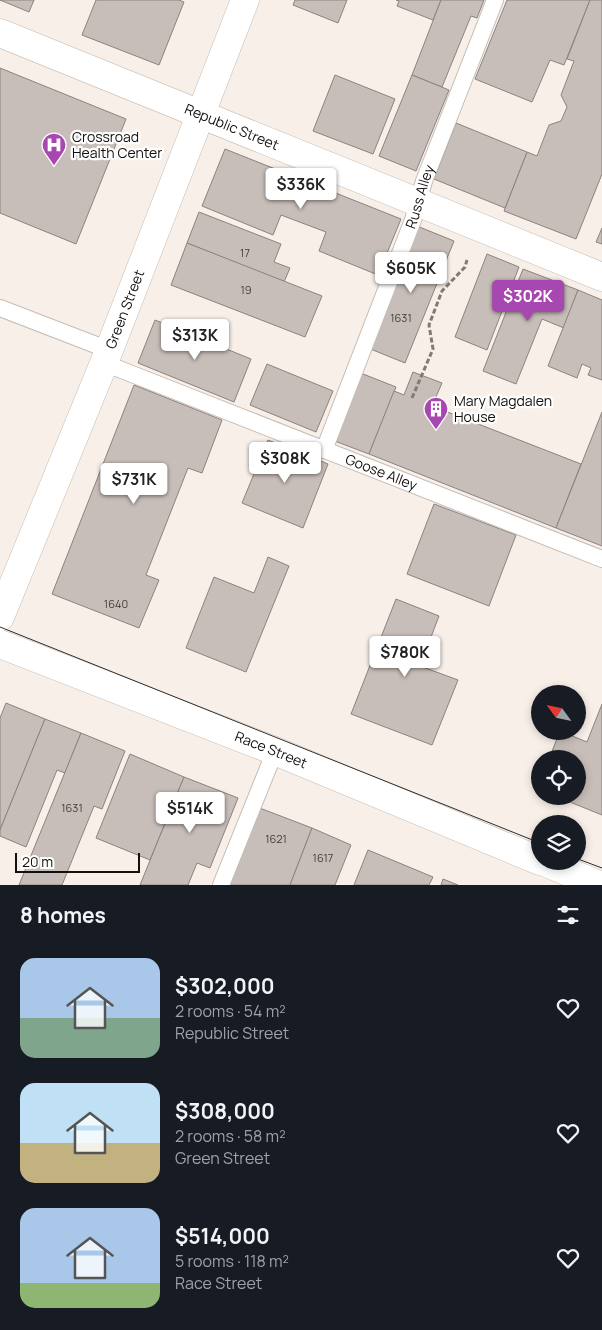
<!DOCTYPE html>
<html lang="en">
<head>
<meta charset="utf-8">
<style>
	body { margin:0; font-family:Manrope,sans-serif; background:#20242c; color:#f1f3f6; height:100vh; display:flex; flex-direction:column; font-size:19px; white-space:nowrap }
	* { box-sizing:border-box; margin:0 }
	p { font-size:16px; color:#9ea1a6 }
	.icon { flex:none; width:28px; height:28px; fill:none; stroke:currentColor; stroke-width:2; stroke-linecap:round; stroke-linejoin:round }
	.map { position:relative; height:885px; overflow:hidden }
	.panel { display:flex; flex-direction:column; background:#171b24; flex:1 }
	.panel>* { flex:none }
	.needle { width:32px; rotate:303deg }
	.tools { position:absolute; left:531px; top:685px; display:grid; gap:10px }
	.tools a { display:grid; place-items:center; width:55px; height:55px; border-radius:50%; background:#171b24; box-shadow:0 2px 8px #0003; font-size:25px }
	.scale { position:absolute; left:15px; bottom:12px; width:125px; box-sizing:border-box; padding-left:5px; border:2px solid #13100e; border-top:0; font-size:14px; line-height:18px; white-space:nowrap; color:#13100e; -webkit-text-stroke:4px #fefefe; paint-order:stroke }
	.price { position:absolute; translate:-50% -42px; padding:0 11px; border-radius:5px; background:#fff; color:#222; font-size:16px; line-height:32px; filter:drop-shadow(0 1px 2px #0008) }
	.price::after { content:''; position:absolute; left:50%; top:30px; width:15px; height:11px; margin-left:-8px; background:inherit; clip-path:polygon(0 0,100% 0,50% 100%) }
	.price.current { background:#a748b1; color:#fff }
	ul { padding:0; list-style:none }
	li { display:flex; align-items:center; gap:15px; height:125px; padding:0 20px }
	li span { display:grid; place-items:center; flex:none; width:140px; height:100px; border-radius:15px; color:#555 }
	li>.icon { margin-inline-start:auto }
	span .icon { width:60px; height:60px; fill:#fffc; stroke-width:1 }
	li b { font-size:21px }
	h2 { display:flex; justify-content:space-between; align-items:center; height:60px; padding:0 20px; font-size:21px }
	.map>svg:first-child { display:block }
	.building { fill:#c8beb9; stroke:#8c827e }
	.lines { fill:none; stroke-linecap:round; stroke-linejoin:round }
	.lane-casing { stroke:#c6bdb6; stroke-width:18 }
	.street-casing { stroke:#c6bdb6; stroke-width:29 }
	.secondary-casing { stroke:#c6bdb6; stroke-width:29 }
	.path { stroke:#817b76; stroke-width:3; stroke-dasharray:5 2.5; stroke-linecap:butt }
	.lane { stroke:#fff; stroke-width:16 }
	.street { stroke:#fff; stroke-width:28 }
	.secondary { stroke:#fff; stroke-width:28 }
	.tram { stroke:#2f2b28; stroke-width:1 }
	.labels { text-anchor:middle; stroke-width:4.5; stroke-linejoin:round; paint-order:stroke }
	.number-label { font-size:11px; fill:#403c39 }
	.street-label { font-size:14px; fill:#13100e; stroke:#fefefe }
	.poi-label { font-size:14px; fill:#13100e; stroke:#fefefe; text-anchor:start }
</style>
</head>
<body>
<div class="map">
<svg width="602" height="885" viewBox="0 0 602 885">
	<rect width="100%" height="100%" fill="#f8efe8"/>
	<g class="building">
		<path d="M0 0H34L29 12Z"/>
		<path d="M96 0H179L184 2 159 65 82 35Z"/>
		<path d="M295 0H347L338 23 293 5Z"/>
		<path d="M396 0H441L433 20 397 6 399 1Z"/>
		<path d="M441 0H484L477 18 471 16 442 87 412 75Z"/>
		<path d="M507 0H590L564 65 550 60 532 102 475 79Z"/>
		<path d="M590 0H602V174L576 239 504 211 527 152 537 156 549 125 561 121 567 107 561 95 574 61 567 59Z"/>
		<path d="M0 68 126 119 76 244 0 213Z"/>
		<path d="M335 75 395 99 373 154 313 131Z"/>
		<path d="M412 75 449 90 416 171 379 156Z"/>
		<path d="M456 123 527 152 505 208 434 179Z"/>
		<path d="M225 149 401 219 378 275 319 251 326 232 281 215 273 235 202 206Z"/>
		<path d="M199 212 281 244 274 262 290 268 284 282 187 243Z"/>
		<path d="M417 226 454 241 405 363 368 348Z"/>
		<path d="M602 228V244L596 242Z"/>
		<path d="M187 243 322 296 305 337 171 285Z"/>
		<path d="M487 254 519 267 487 350 455 337Z"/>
		<path d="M523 269 578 290 564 328 542 319 516 384 483 371Z"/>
		<path d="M578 290 602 300V380L588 375 591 368 582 364 577 378 548 366Z"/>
		<path d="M155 320 251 359 234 402 138 363Z"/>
		<path d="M267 364 333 391 316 432 250 405Z"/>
		<path d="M358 372 396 387 369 454 332 440Z"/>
		<path d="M413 372 442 383 432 406 581 464 556 528 369 454 394 391 404 395Z"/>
		<path d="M134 385 222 420 202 473 188 468 146 575 159 580 139 628 52 594Z"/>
		<path d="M602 412V546L556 528Z"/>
		<path d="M268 440 328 464 303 528 242 503Z"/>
		<path d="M434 504 516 535 489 606 407 574Z"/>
		<path d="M268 557 289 566 246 672 186 648 214 577 254 593Z"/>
		<path d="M396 599 439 616 420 666 458 680 432 745 351 714Z"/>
		<path d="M6 703 45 719 0 830V718Z"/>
		<path d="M602 704V815L555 796H578V759H549L560 731 587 742Z"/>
		<path d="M45 719 81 733 65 773 57 770 26 847 0 836V830Z"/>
		<path d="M81 733 125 751 102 809 94 806 62 885H19Z"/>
		<path d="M130 754 184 777 150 860 96 838Z"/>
		<path d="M184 777 238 798 210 868 197 863 188 885H140Z"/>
		<path d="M257 807 312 828 290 885H225Z"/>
		<path d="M312 828 351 845 335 885H290Z"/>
		<path d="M368 850 433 877 429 885H354Z"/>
		<path d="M443 879 458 885H441Z"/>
	</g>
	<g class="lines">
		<defs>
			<g id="lane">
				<path d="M0 308 109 350"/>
				<path id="s1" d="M104 363 602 559"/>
				<path id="s2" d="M324 450 413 220 424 181 495 0"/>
				<path d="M221 885 275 751"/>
			</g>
			<g id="street">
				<path id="s3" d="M0 33 602 277"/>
				<path id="s4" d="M0 617 104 363 245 0"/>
			</g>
			<g id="secondary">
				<path id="s5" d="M0 644 275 751 540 861"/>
				<path d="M542 861 599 885"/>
			</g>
		</defs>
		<use href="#lane" class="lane-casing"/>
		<use href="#street" class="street-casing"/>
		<use href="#secondary" class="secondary-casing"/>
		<path class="path" d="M412 398 433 349 429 325 442 291 465 267 467 260"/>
		<use href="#lane" class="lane"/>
		<use href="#street" class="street"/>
		<use href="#secondary" class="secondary"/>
		<g class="tram">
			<path d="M0 627 540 843"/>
			<path d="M578 859 602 868"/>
		</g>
	</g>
	<defs>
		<symbol id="hospital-pin" viewBox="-11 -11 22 30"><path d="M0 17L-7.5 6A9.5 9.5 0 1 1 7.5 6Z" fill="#a748b1" stroke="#fefefe"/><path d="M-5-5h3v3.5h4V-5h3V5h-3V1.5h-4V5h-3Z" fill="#fff"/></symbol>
		<symbol id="building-pin" viewBox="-11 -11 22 30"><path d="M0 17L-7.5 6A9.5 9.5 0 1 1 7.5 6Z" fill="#a748b1" stroke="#fefefe"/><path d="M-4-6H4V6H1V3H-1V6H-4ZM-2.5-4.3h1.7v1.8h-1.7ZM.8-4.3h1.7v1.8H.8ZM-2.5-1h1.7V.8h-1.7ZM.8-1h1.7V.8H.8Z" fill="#fff"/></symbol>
	</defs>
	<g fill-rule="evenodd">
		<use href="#hospital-pin" x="40" y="131" width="28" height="38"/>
		<use href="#building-pin" x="422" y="395" width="28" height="38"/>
	</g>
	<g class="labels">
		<g class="number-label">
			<text x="245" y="257">17</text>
			<text x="246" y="294">19</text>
			<text x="401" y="322">1631</text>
			<text x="116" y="608">1640</text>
			<text x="72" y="812">1631</text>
			<text x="276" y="843">1621</text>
			<text x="323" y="862">1617</text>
		</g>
		<g class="street-label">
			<text dy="5" stroke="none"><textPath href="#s3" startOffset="250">Republic Street</textPath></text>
			<text dy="5" stroke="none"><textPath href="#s2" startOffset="271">Russ Alley</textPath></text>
			<text dy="5" stroke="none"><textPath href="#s4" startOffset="332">Green Street</textPath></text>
			<text dy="5" stroke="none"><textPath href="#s1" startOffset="298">Goose Alley</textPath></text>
			<text dy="5" stroke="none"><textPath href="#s5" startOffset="291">Race Street</textPath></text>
		</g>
		<g class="poi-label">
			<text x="72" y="142">Crossroad<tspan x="72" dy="16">Health Center</tspan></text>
			<text x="454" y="406">Mary Magdalen<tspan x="454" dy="16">House</tspan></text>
		</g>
	</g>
</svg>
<div class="tools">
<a><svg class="needle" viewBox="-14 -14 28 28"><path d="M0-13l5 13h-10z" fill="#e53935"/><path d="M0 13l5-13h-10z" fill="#9ea1a6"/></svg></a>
<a><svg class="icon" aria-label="locate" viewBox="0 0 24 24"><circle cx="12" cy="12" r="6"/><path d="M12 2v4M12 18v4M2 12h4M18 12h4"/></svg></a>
<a><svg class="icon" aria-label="layers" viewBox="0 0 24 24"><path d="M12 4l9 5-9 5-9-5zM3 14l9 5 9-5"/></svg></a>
</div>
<div class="scale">20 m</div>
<b class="price" style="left:301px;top:210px">$336K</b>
<b class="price" style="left:411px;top:294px">$605K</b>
<b class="price current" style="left:528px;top:322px">$302K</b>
<b class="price" style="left:195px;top:361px">$313K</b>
<b class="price" style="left:285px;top:484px">$308K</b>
<b class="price" style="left:134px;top:505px">$731K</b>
<b class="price" style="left:405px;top:678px">$780K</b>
<b class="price" style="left:190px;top:834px">$514K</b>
</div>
<section class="panel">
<h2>8 homes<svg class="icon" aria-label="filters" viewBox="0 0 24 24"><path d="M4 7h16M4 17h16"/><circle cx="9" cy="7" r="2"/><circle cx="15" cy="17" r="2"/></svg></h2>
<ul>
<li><span style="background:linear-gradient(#a9c7e8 60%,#7fa58c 0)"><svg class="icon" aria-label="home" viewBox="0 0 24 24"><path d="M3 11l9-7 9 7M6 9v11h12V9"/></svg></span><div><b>$302,000</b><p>2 rooms · 54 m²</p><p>Republic Street</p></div><svg class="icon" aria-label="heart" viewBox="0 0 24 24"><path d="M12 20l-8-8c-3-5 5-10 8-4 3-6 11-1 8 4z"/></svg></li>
<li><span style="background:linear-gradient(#bfe0f5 60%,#c2b280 0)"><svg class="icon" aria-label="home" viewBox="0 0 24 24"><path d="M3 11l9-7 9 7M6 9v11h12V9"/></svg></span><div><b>$308,000</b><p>2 rooms · 58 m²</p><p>Green Street</p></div><svg class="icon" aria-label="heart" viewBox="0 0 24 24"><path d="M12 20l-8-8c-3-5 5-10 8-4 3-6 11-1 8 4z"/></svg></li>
<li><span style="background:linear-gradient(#a9c7e8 75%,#8fb573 0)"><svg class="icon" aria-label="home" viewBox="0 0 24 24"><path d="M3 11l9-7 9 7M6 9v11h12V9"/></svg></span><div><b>$514,000</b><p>5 rooms · 118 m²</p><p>Race Street</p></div><svg class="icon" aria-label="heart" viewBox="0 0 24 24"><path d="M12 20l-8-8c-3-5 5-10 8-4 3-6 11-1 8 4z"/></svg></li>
</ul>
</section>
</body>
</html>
